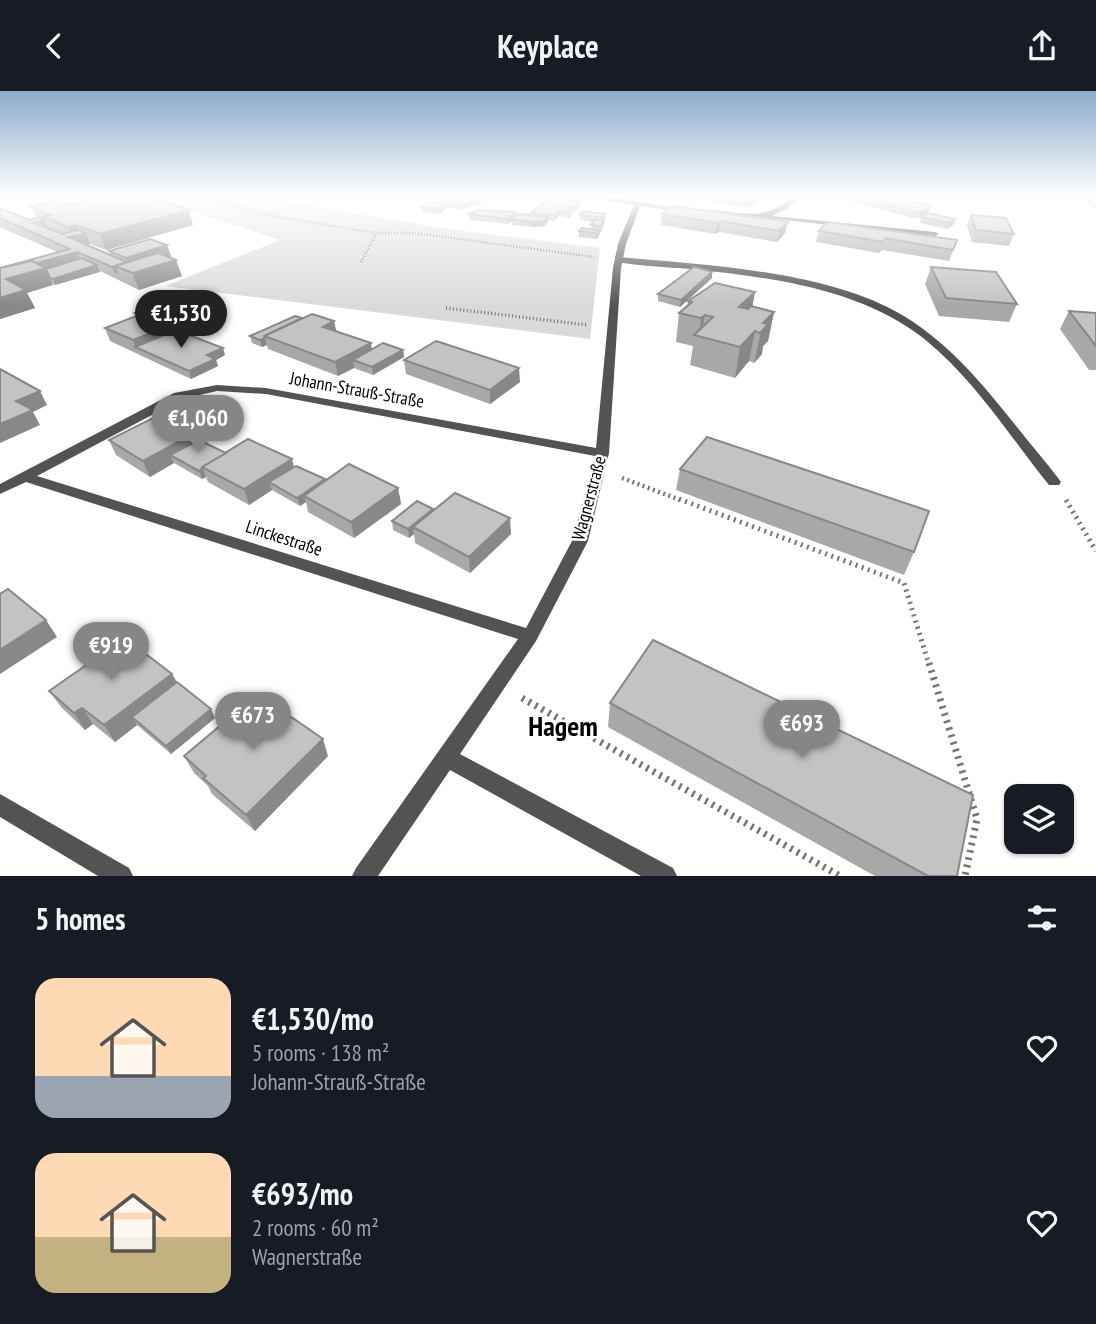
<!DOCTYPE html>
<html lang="en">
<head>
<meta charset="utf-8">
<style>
	body { margin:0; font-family:"PT Sans Narrow",sans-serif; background:#242831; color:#f1f3f6; height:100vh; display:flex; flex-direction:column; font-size:26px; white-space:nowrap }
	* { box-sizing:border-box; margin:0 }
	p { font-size:23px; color:#9ea1a6 }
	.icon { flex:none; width:38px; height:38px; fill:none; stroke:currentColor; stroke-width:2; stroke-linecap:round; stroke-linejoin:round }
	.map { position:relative; height:785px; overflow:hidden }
	.sheet { display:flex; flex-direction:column; background:#171b24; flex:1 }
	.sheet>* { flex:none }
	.controls { position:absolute; left:1004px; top:693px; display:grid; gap:14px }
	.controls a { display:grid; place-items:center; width:70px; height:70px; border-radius:14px; background:#171b24; box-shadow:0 2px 5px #0004; font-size:35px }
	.price { position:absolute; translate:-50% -60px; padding:0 16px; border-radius:24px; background:#858687; color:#fff; font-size:23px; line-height:46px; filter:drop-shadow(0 2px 4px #0008) }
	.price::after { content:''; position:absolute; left:50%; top:42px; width:21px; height:16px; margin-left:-10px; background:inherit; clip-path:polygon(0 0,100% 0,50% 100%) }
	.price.on { background:#222; color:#fff }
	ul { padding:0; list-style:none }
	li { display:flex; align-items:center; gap:21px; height:175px; padding:0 35px }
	li span { display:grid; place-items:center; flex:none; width:196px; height:140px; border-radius:21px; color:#555 }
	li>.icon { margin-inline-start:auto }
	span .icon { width:84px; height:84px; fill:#fffc; stroke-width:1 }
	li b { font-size:30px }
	h2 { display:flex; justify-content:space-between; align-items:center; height:84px; padding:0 35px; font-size:30px }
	header { display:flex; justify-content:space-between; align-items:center; height:91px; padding:0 35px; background:#171b24; font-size:32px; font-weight:600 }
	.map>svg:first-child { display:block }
	.green { fill:#dadada }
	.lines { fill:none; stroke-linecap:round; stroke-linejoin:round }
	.stream { fill:#a1a1a1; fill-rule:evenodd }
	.path-far4 { stroke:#757575; stroke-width:2.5; stroke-dasharray:1 2; stroke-linecap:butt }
	.path-far3 { stroke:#757575; stroke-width:3.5; stroke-dasharray:1 2.5; stroke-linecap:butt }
	.path-far2 { stroke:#757575; stroke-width:4.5; stroke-dasharray:2 3.5; stroke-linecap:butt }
	.path-far1 { stroke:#757575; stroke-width:5; stroke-dasharray:2 4.5; stroke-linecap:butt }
	.path { stroke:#757575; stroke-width:7; stroke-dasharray:2.5 5; stroke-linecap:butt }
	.service { fill:#535353; fill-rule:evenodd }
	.minor { fill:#535353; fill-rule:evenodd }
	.wall { fill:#a8a8a8 }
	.shaded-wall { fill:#888 }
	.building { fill:#c3c3c3; stroke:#888; stroke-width:2 }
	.labels { text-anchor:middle; stroke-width:5; stroke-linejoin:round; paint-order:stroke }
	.street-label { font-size:18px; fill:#000; stroke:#fff }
	.near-district-label { font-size:28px; font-weight:bold; fill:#000; stroke:#fff }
</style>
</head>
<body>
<header><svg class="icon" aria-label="back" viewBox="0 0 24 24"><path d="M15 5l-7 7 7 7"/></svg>Keyplace<svg class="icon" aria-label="share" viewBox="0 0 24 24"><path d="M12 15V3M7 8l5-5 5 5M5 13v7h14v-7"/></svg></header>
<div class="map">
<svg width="1096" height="785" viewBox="0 0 1096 785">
	<rect width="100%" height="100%" fill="#fff"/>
	<path class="green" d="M146 105H255L440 137 600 157 590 248 165 195 280 149Z"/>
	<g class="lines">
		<path class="stream" d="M1079 105H1086L1096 114V119Z"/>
		<g class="path-far4">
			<path d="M194 105 273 125 376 142H414L594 166"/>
			<path d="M361 171 376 142"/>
		</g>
		<path class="path-far3" d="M446 217 587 234"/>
		<path class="path-far2" d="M622 387 683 410"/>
		<g class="path-far1">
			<path d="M679 408 904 492 929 574"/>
			<path d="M1066 409 1096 460"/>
		</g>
		<g class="path">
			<path d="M929 572 977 728 965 785"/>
			<path d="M522 607 840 785"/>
		</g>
		<path class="service" d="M619 166C705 174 818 179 895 220 947 248 985 296 1021 341 1034 358 1049 374 1061 391L1059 394H1049C1008 343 969 280 915 241 851 196 767 186 691 178 666 176 640 175 616 171V167Z"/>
		<g class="minor">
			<path d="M582 105H601L690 119 686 121 640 115 626 153 621 177 609 362 588 450 536 550 460 663 673 777 677 785H641L450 679 378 785H352L356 777 518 548 26 391 0 403V393L174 302 217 294 266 297 596 357 613 177 618 153 634 114ZM217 300 266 303 595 365 572 450 526 537 37 385 182 308Z"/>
			<path d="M795 105H803L786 118 772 125 935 141 939 143 935 145 709 121 713 119C750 123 763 129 795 105Z"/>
			<path d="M0 703 129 777 133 785H98L0 726Z"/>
		</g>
	</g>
	<g class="wall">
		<path d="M93 105H147L189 119 193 134 106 159 90 153 86 154 111 164 109 160 172 167 182 185 139 199 100 180 55 194 53 193 27 202 35 217 0 228V177L57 161 0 136V117L29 129 36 127 31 116 73 114 94 108Z"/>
		<path d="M449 105H482L480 106 481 107 482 112 462 118 447 116V118L439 123 422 121 421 116 441 112V110Z"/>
		<path d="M707 105H761V107L748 117 706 110Z"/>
		<path d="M830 105H888L929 121 917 128Z"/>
		<path d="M674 115 785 142 777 151 719 141 715 143 661 134 662 123Z"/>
		<path d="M579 116 574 121H572V123L569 127 559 125 554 130 548 129V131L544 135 531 136 512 134V130L507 133 470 129 469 123 516 121V126L531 124V122Z"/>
		<path d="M605 123 603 135 601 141H600L599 145 596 148 579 146V140L591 138 593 131 580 129V124Z"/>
		<path d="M971 124 1014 143 1009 155 972 151 967 134Z"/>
		<path d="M921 126 954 133 947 138 920 132Z"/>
		<path d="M819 140 957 149 949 170 882 159 879 162 816 151Z"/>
		<path d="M931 176 1017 213 1009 231 939 225 925 193Z"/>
		<path d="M712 187 680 216 658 210V203Z"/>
		<path d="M755 201 752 216 774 221 768 250 763 255 762 263 754 272 749 270 735 287 690 274 693 255 676 251 679 222 687 215 688 210Z"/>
		<path d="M156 217 175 220 180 233 175 235 176 239 225 264 216 269 218 275 191 288 110 250 105 237 136 225 135 222Z"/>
		<path d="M1069 220 1096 222V279H1089L1060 238Z"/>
		<path d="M336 240 372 259H403L404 266 373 284 354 277 338 285 268 258 267 254 262 256 252 252 250 245Z"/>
		<path d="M404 269 520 291 490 313 406 283Z"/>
		<path d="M109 349 197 350 226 362 294 376 325 388V390L398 397 401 413 354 447 308 421 306 411 300 415 272 399 249 414 208 391 206 386 202 388 174 372 150 386 116 364Z"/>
		<path d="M680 378 914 461 904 484 676 399Z"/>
		<path d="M433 420 511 443 470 482 415 452 414 443 409 447 393 439 392 430Z"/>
		<path d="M172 583 177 591 215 627 171 663 137 634 115 651 93 633 85 639 61 616 49 600Z"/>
		<path d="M610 612 957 785H875L608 636Z"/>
		<path d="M184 665H328L255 740 212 703 208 695 194 682Z"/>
	</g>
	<g class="shaded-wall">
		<path d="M473 105H482L478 108 481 107 482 112 462 118V113Z"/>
		<path d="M752 105H761V107L748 117 750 107Z"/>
		<path d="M580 111 579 116 574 121H572V123L569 127V121L563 117Z"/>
		<path d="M446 113 447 118 439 123V118Z"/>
		<path d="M931 115 929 121 917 128 919 122Z"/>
		<path d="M189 119 193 134 106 159 100 143Z"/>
		<path d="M559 120V125L554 130V124Z"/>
		<path d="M516 121V127L512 128V130L507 133V128Z"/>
		<path d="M605 123V129L601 141 602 126Z"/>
		<path d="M548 126V131L544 135 531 136V131Z"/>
		<path d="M955 128 954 133 947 138 949 132Z"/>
		<path d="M44 129 49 140 34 132Z"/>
		<path d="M721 130 719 141 715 143 717 132Z"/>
		<path d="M788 131 785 142 777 151 779 140Z"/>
		<path d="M77 134 80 143 86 142 90 153 73 158 68 146 72 145 68 136Z"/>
		<path d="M600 139 599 145 596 148V142Z"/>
		<path d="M167 154 173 170 176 169 182 185 139 199 126 167Z"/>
		<path d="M77 161 82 172 48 182 53 194 27 202 35 217 0 228V183Z"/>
		<path d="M97 174 100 181 55 194 53 188Z"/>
		<path d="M115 175 119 183 115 182 112 176Z"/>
		<path d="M712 181V187L680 216 681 209Z"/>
		<path d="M755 201 750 229 739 216Z"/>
		<path d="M175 220 180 233 175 235 179 246 136 257 133 249 148 227Z"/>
		<path d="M774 221 768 250 763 255 762 263 754 272 763 232Z"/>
		<path d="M705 224 701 246 699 245 701 227Z"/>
		<path d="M334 230 337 243 323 236Z"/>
		<path d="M755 240 749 270 735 287 740 256Z"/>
		<path d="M265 247 267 254 262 256 260 249Z"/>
		<path d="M371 252 373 266 353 269 354 277 338 285 335 271Z"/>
		<path d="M223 257 225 264 216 269 218 275 191 288 189 280 207 264Z"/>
		<path d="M403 259 404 266 373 284 372 276Z"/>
		<path d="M519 277 520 291 490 313V299Z"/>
		<path d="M40 300 47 314 33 321 40 334 0 352V333L16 310Z"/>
		<path d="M195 342 200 358 170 364 174 372 150 386 143 370Z"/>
		<path d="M292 368 296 384 269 391 272 399 249 414 244 398Z"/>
		<path d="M203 377 206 386 202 388 199 380Z"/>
		<path d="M325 388 327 397 304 405 306 411 300 415 297 407Z"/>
		<path d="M398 397 401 413 354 447 351 431Z"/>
		<path d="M433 418 434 427 413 436 414 443 409 447 408 438Z"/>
		<path d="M510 427 511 443 470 482 469 466Z"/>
		<path d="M46 529 57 546 0 583V559Z"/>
		<path d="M172 583 181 600 132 626 137 634 115 651 104 634Z"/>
		<path d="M82 617 93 633 85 639 74 622Z"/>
		<path d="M211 618 215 627 171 663 166 655Z"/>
		<path d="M323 648 328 665 255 740 246 724Z"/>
	</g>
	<g class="building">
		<path d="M102 105H147L189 119 100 143 77 134 68 136 43 126 50 124 31 116 60 109 73 114 105 106Z"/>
		<path d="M449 105H473L481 107 462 113 441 110Z"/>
		<path d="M551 105H553L580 111 574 116 563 117 573 118 569 121 559 120 554 124 531 122Z"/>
		<path d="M850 105H888L931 115 919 122Z"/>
		<path d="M429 111 446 113 439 118 421 116Z"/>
		<path d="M674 115 788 131 779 140 721 130 717 132 662 123Z"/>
		<path d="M0 117 29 129 43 126 44 129 34 132 62 143 79 139 86 142 68 146 127 171 112 176 77 161 37 172 32 170 0 177 70 158 0 127Z"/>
		<path d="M477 119 516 121 507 128 469 123Z"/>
		<path d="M583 120 605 123 602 126 580 124Z"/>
		<path d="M928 122 955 128 949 132 921 126Z"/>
		<path d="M519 123 548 126 544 130 531 131 512 128Z"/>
		<path d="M971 124 1006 127 1014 143 976 139Z"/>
		<path d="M594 129H604L601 135 591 134Z"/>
		<path d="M827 131 957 149 953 159 885 147 883 151 819 140Z"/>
		<path d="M582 137 600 139 596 142 579 140Z"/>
		<path d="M150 148 167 154 126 167 109 160Z"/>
		<path d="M158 162 176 169 133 182 115 175Z"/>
		<path d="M82 167 97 174 53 188 50 187 46 178Z"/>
		<path d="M32 170 46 177 6 188 26 199 0 207V177Z"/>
		<path d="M694 176 712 181 681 209 658 203Z"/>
		<path d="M931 176 996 181 1017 213 946 207Z"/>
		<path d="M715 192 755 201 739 216 748 218 751 215 774 221 763 232 768 233 760 242 755 240 740 256 694 244 713 226 705 224 701 227 679 222 692 211 688 210Z"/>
		<path d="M162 215 175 220 159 226 174 233 133 249 105 237Z"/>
		<path d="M152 216 156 217 139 224 135 222Z"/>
		<path d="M1069 220 1096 222V255Z"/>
		<path d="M312 223 334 230 323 236 371 252 335 271 264 245Z"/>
		<path d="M295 225 302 227 264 245 265 247 260 249 250 245Z"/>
		<path d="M176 239 223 257 207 264 215 268 189 280 135 256Z"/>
		<path d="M436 250 519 277 490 299 404 269Z"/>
		<path d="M383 252 403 259 372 276 353 269Z"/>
		<path d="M0 278 40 300 16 310 33 319 0 333Z"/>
		<path d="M159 324 195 342 143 370 109 349Z"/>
		<path d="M707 346 929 420 914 461 680 378Z"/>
		<path d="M248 348 292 368 244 398 202 376Z"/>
		<path d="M199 349 226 362 202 376 203 377 199 380 170 364Z"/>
		<path d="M349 373 398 397 351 431 304 405Z"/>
		<path d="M296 375 325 388 297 407 269 391Z"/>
		<path d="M455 402 510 427 469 466 413 436Z"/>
		<path d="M417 410 433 418 408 438 392 430Z"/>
		<path d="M8 498 46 529 0 559V503Z"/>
		<path d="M125 547 172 583 104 634 82 617 74 622 49 600Z"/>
		<path d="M653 549 973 704 957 785H928L610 612Z"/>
		<path d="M177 591 211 618 166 655 132 626Z"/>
		<path d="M258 603 323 648 246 724 203 687 206 685 184 665Z"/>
	</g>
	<linearGradient id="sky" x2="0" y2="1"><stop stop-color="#8baccc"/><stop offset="0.49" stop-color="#fff"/><stop offset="1" stop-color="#fff" stop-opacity="0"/></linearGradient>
	<rect width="1096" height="215" fill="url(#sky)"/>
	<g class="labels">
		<g class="street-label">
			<text transform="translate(357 299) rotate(10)" y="6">Johann-Strauß-Straße</text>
			<text transform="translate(589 407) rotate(-75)" y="6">Wagnerstraße</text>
			<text transform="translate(284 447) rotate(18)" y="6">Linckestraße</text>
		</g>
		<g class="near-district-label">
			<text x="563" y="645">Hagem</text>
		</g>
	</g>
</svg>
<div class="controls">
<a><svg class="icon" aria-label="layers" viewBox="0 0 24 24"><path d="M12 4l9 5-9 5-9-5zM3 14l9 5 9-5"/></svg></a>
</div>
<b class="price on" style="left:181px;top:259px">€1,530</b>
<b class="price" style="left:198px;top:364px">€1,060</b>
<b class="price" style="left:111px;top:591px">€919</b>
<b class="price" style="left:253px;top:661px">€673</b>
<b class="price" style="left:802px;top:669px">€693</b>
</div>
<section class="sheet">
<h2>5 homes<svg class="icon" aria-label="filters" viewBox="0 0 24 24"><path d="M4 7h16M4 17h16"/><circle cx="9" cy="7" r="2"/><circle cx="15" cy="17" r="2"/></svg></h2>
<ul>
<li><span style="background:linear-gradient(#ffd9b3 70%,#9aa5b1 0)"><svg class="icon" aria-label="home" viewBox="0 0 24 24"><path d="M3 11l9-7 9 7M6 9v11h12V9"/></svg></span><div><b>€1,530/mo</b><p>5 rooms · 138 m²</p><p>Johann-Strauß-Straße</p></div><svg class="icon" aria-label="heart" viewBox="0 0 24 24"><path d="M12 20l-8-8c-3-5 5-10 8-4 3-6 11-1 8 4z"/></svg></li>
<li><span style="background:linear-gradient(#ffd9b3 60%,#c2b280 0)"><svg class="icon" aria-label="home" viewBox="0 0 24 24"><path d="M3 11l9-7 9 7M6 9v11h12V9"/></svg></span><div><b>€693/mo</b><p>2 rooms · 60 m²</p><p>Wagnerstraße</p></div><svg class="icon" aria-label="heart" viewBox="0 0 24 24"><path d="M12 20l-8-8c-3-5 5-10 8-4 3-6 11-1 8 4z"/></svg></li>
</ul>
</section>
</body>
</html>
